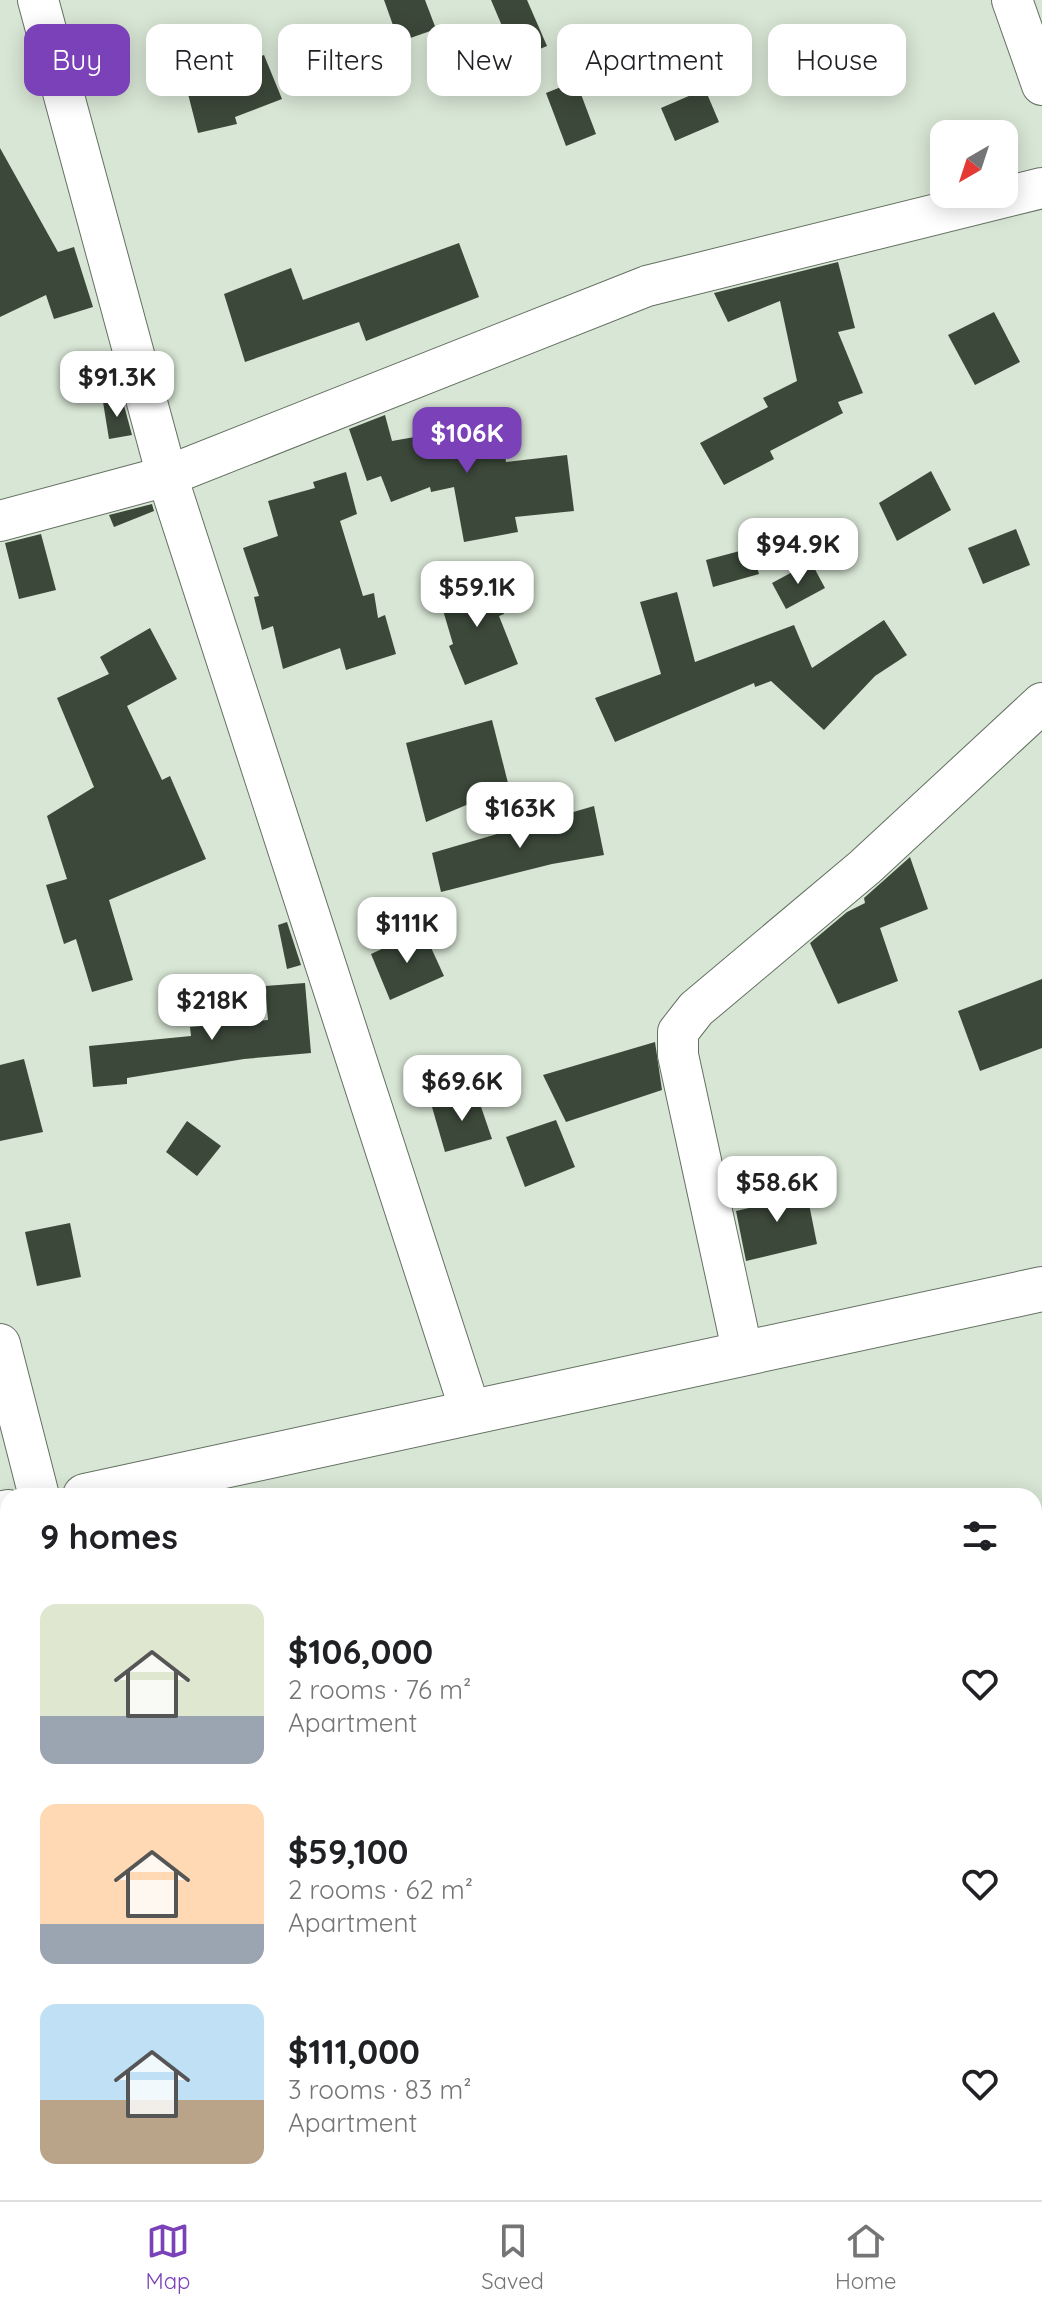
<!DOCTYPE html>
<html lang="en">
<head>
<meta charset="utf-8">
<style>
	body { margin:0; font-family:Quicksand,sans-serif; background:#f6f6f6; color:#202124; height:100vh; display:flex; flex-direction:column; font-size:30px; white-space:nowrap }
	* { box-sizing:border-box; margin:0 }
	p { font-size:26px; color:#757577 }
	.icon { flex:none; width:44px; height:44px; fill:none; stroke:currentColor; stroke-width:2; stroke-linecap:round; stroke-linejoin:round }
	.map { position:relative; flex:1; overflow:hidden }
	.details { position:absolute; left:0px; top:1488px; width:1042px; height:712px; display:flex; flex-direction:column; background:#fff; border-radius:24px 24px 0 0; box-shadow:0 4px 20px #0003 }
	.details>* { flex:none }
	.banner { position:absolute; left:24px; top:24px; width:994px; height:72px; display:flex; gap:16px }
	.needle { width:52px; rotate:219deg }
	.tools { position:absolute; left:930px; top:120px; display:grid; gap:16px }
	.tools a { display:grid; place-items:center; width:88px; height:88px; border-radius:16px; background:#fff; box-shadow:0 4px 20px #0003; font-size:40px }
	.price { position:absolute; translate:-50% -68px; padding:0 18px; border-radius:16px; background:#fff; color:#222; font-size:26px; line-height:52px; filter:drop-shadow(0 2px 4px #0008) }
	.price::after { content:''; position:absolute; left:50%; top:48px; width:24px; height:18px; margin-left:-12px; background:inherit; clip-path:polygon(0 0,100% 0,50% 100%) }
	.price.active { background:#7a41b8; color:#fff }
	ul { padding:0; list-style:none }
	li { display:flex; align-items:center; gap:24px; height:200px; padding:0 40px }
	li span { display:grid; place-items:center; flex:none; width:224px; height:160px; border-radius:16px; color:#555 }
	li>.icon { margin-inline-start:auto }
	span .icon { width:96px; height:96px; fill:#fffc; stroke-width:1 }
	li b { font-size:34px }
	h2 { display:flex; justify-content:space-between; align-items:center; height:96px; padding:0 40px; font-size:34px }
	.chip { padding:0 28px; border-radius:16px; background:#fff; box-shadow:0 4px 20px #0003; font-size:28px; line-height:72px }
	.chip.active { background:#7a41b8; color:#fff }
	.tabs { display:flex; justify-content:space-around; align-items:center; height:112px; border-top:2px solid #e0e0e0; background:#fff; font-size:22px; color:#757577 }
	.tabs a { display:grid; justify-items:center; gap:4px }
	.tabs .active { color:#7a41b8 }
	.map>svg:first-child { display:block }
	.building { fill:#3c483a }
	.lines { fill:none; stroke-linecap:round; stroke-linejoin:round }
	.street-casing { stroke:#647162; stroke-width:42 }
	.secondary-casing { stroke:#647162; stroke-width:46 }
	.street { stroke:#fff; stroke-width:40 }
	.secondary { stroke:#fff; stroke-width:44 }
</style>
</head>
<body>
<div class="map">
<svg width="1042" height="2200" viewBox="0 0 1042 2200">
	<rect width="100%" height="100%" fill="#d8e6d5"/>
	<g class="building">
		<path d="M384 0H425L436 29 399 42Z"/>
		<path d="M491 0H527L547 46 516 59Z"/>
		<path d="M264 55 282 99 235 117 237 124 198 133 187 90 233 79 229 68Z"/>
		<path d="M576 81 596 134 566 146 546 93Z"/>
		<path d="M705 89 719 122 675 141 661 108Z"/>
		<path d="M0 148 58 252 74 247 93 307 54 319 46 295 0 317Z"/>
		<path d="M459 243 479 297 366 341 359 322 245 362 224 294 291 268 303 300Z"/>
		<path d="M838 262 855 328 838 332 863 393 838 402 843 413 770 451 774 459 724 485 700 443 768 407 763 398 797 381 780 301 728 322 714 293Z"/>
		<path d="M994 312 1020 362 975 385 948 335Z"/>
		<path d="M122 398 132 435 109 439 103 402Z"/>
		<path d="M385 415 392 441 500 422 506 462 567 455 574 511 515 517 518 532 464 542 454 487 431 492 430 487 391 502 381 476 367 481 349 429Z"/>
		<path d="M931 471 951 510 897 541 879 503Z"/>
		<path d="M346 472 357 514 340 521 363 596 374 593 378 618 385 615 396 654 346 670 340 648 283 669 273 626 262 630 254 597 259 596 243 548 278 536 268 501 315 488 313 482Z"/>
		<path d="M152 504 154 511 114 527 109 515Z"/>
		<path d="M1016 529 1030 565 983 584 968 548Z"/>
		<path d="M41 534 56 590 19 599 5 543Z"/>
		<path d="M751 548 759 574 713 587 706 560Z"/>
		<path d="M811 562 825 588 786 609 772 583Z"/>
		<path d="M492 574 504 614 499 616 518 664 465 685 449 646 453 644 437 590Z"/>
		<path d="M677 592 695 662 794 625 812 668 884 620 907 655 875 676 824 730 771 681 755 687 754 683 615 742 595 698 661 674 640 602Z"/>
		<path d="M150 628 177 679 127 706 162 780 170 776 206 859 109 900 133 980 92 992 76 939 64 944 46 885 67 879 47 816 94 787 57 698 109 674 100 657Z"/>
		<path d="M492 720 509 787 426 822 406 743Z"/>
		<path d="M594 806 604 855 552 864 441 892 432 853Z"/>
		<path d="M910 857 928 909 880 928 898 981 838 1004 810 943 847 912 865 903 864 898Z"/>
		<path d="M287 922 301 965 287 969 278 925Z"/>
		<path d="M423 930 444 976 390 1000 371 954Z"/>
		<path d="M1042 979V1048L980 1071 958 1011Z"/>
		<path d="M305 983 311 1053 244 1059 127 1078V1084L93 1087 89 1046 191 1036 190 1027 268 1020 265 986Z"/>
		<path d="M655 1042 662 1090 566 1122 543 1075Z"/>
		<path d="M24 1059 43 1132 0 1141V1065Z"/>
		<path d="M477 1095 492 1139 445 1152 432 1107Z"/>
		<path d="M556 1120 575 1167 525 1187 506 1137Z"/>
		<path d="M187 1121 221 1146 197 1176 166 1152Z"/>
		<path d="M805 1184 817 1244 746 1261 736 1211 766 1204 765 1194Z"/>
		<path d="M70 1223 81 1277 37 1286 25 1232Z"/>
	</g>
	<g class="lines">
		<defs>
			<g id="street">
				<path d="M38 0 167 476 471 1413"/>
				<path d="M1012 0 1042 85"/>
				<path d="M0 521 167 476 647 286 1042 188"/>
				<path d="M0 1344 39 1496"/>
				<path d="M743 1354 678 1055V1032L696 1009 865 867 1042 703"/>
				<path d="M189 2192 190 2200"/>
				<path d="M116 2200 158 2192"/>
			</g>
			<g id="secondary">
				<path d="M85 1496 1042 1289"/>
				<path d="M0 1514 8 1512"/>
			</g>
		</defs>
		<use href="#street" class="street-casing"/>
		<use href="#secondary" class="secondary-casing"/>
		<use href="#street" class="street"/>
		<use href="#secondary" class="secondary"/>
	</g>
</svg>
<div class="tools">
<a><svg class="needle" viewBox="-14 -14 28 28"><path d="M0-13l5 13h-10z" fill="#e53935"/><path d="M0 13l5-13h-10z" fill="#757577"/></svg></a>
</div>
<b class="price" style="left:117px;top:419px">$91.3K</b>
<b class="price active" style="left:467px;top:475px">$106K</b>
<b class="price" style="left:798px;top:586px">$94.9K</b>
<b class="price" style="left:477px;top:629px">$59.1K</b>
<b class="price" style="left:520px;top:850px">$163K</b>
<b class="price" style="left:407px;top:965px">$111K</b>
<b class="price" style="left:212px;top:1042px">$218K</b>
<b class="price" style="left:462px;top:1123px">$69.6K</b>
<b class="price" style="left:777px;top:1224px">$58.6K</b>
<div class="banner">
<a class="chip active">Buy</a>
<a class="chip">Rent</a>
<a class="chip">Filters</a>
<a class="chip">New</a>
<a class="chip">Apartment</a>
<a class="chip">House</a>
</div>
<section class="details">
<h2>9 homes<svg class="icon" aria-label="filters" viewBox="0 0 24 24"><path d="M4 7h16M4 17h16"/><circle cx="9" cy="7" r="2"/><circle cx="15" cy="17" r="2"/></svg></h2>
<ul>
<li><span style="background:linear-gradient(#dfe7d0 70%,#9aa5b1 0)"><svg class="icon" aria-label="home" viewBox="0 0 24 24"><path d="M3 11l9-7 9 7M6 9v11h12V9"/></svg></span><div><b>$106,000</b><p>2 rooms · 76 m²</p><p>Apartment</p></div><svg class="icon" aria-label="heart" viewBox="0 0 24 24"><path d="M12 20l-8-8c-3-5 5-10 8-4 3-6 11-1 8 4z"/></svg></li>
<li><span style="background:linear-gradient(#ffd9b3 75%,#9aa5b1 0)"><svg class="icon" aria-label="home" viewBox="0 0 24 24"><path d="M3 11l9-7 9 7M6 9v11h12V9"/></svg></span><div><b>$59,100</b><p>2 rooms · 62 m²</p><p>Apartment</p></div><svg class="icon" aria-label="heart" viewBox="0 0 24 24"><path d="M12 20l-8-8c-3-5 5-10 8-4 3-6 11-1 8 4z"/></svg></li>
<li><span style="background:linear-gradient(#bfe0f5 60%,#b9a48a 0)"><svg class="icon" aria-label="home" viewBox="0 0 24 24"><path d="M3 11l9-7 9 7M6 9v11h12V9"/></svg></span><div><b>$111,000</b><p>3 rooms · 83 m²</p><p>Apartment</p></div><svg class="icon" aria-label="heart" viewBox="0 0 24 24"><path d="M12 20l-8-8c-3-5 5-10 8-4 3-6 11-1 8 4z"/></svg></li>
</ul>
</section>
</div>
<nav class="tabs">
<a class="active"><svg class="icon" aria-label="map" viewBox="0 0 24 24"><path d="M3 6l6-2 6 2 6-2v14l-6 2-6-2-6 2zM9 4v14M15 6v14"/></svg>Map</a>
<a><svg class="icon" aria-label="saved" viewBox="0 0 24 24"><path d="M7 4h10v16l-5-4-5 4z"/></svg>Saved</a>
<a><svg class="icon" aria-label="home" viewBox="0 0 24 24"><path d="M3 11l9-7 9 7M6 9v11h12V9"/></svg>Home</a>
</nav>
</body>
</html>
